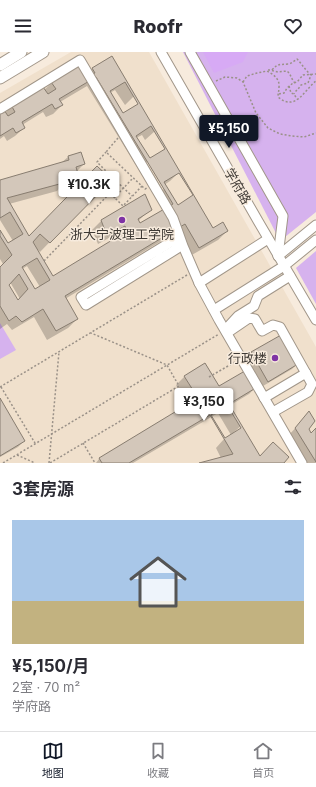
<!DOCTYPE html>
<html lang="zh">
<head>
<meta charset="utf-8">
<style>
	body { margin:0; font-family:Inter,"Noto Sans SC",sans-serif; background:#f7f7f7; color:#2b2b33; height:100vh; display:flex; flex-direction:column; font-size:15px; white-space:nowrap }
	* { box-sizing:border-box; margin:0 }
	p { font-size:13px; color:#7c7c81 }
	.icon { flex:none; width:22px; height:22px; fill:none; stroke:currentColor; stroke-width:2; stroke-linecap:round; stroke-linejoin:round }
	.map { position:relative; height:411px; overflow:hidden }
	.drawer { display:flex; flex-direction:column; background:#fff; flex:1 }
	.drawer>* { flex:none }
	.price { position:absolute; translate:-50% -34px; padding:0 9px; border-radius:4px; background:#fff; color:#222; font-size:13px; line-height:26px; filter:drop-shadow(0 1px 2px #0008) }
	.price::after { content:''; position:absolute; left:50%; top:24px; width:12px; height:9px; margin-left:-6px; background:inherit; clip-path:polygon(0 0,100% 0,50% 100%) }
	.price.current { background:#111827; color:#fff }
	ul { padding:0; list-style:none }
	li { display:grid; align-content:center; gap:8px; height:212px; padding:0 12px }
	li+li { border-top:1px solid #e1e1e2 }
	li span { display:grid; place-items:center; height:124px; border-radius:0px; color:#555 }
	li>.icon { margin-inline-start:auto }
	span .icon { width:72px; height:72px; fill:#fffc; stroke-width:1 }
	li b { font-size:17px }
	h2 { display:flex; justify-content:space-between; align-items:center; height:48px; padding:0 12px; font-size:17px }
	header { display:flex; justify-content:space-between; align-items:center; height:52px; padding:0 12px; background:#fff; font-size:18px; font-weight:800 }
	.dock { display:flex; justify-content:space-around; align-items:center; height:56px; border-top:1px solid #e1e1e2; background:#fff; font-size:11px; color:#7c7c81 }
	.dock a { display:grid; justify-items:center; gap:2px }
	.dock .current { color:#111827 }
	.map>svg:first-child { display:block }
	.built { fill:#f0e0cc }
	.green { fill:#d6b2ee }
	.forest { fill:#d7aaf5 }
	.shadow { fill:#0003; fill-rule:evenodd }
	.building { fill:#d3c7ba; stroke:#887d70; fill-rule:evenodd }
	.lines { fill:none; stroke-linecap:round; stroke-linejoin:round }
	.minor-casing { stroke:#a19689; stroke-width:11 }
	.major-casing { stroke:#a19689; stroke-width:13 }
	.path { stroke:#9a9188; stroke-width:1.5; stroke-dasharray:2 2; stroke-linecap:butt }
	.minor { stroke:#fff; stroke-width:9 }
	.major { stroke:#fff; stroke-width:11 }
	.poi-dot { fill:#7e33a5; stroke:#f7ebdd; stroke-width:1.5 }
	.labels { text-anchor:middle; stroke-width:3; stroke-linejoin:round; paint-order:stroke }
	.street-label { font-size:13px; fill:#3f3a35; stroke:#f7ebdd }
	.poi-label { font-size:13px; fill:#3f3a35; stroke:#f7ebdd }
</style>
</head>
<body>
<header><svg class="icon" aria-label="menu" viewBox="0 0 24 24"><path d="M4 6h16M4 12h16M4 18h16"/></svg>Roofr<svg class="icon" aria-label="heart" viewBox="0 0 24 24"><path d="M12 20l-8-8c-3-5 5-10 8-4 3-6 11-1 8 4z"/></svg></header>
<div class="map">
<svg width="316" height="411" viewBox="0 0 316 411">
	<rect width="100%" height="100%" fill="#f7ebdd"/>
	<path class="built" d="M71 0H149L316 295V411H0V41Z"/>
	<g class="green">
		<path d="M183 0H316V160L280 189Z"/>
		<path d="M316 199V252L296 216Z"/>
		<path d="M0 271 16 298 0 307Z"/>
	</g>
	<path class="forest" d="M203 0H248L243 10 214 21Z"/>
	<g class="shadow">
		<path d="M111 5 134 44 125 53 115 38 110 41 123 63 139 53 155 79 145 88 142 83 136 86 149 107 179 120 170 129 164 133 177 154 213 177 227 179 218 188 190 204 176 180 65 247 77 267 68 276 47 288 34 265 12 278 7 272 0 277V216L3 212 0 207V180L8 193 13 189 0 168V129L61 111 68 105 81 101 84 112 76 120V121L67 130 64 131 57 139 9 152 29 186 110 128 40 200 35 195 53 226 117 186 116 182 98 192 92 178 101 169 144 143 150 158 138 169 140 173 164 159 87 34 60 50 62 53 53 62 46 65 43 60 22 73 24 76 15 84 7 89 4 84 0 87V61H5L12 54 44 38 52 31 86 23 93 16ZM146 110H149L165 136 163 138ZM27 214 40 235 35 239 22 217ZM10 230 20 247 17 249 7 233Z"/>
		<path d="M281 284 297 312 292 317 263 334 247 306 252 301Z"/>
		<path d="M185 324 219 336 258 333 249 342 229 354 241 374 233 381 260 405 282 411H203L221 406 216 396 224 387 231 383 218 361 133 411H96L99 407 188 353 176 333Z"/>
		<path d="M0 348 24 389 18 395 0 405Z"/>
		<path d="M301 370 311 382 316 377V411H302L287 385Z"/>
	</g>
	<g class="building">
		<path d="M112 4 213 176 223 170 228 179 199 196 185 172 65 244 78 267 56 279 43 257 22 270 16 264 9 269 0 254V215L12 203 0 184V178L8 191 23 182 10 160 0 166V128L69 108 68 104 81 100 85 112 76 115 78 122 66 125 67 130 7 146 29 184 97 114 112 128 50 191 40 182 33 190 53 224 127 179 125 174 107 184 101 168 145 142 152 158 138 167 140 171 173 152 96 25 59 47 63 53 55 57 52 52 22 70 25 76 16 81 13 76 0 84V60L4 58 8 64 15 60 11 53 43 35 48 42 56 37 51 30 80 13 88 25 95 21 92 16ZM125 30 138 52 123 61 110 39ZM151 74 165 97 150 106 136 84ZM179 121 193 143 178 153 164 130ZM37 206 50 228 35 237 22 215ZM19 222 28 237 18 248 9 233Z"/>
		<path d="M281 283 298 312 268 330 251 300Z"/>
		<path d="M205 311 219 334 250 316 259 334 229 352 260 404 273 390 289 405 284 411H199L233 402 210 363 129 411H102L99 406 198 346 184 324ZM227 353 241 376 225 386 211 363Z"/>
		<path d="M0 346 25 389 0 404Z"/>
		<path d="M309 359 315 369 309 377 311 381 316 376V410L295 376Z"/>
	</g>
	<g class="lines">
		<defs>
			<g id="minor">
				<path d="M161 0 258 169 316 268"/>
				<path d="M190 0 283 164 278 204"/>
				<path d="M0 57 80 8 173 166 183 194 199 231 219 268 302 411"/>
				<path d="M174 188 178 196 86 253 81 245Z"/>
				<path d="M278 204 316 173"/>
				<path d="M199 231 268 187"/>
				<path d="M214 258 284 214 316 188"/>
				<path d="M226 277 238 264 254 254 258 244 290 224"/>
				<path d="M227 281 249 266 255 267 262 279 273 273 280 275 312 332 308 340 273 360"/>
				<path d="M264 346 306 321"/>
			</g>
			<g id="major">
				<path d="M0 13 21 0"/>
				<path d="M0 26 43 0"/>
			</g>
		</defs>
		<use href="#minor" class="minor-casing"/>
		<use href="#major" class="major-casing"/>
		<g class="path">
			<path d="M268 18H270L278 20 287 19C291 22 291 27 295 31"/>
			<path d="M272 18C278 11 280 13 288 12 291 12 294 9 297 7 302 12 305 18 311 23L308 31 301 33C299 37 296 38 294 42"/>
			<path d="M216 29 225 25 237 26 243 30 256 61 268 76 280 82 292 84 304 85 316 81"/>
			<path d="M243 30 247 24 257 21 267 19C273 22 280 27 279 35 279 39 278 41 278 45 296 60 304 38 316 29"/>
			<path d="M289 34 291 41 294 42 297 47"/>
			<path d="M279 42 284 41 287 36 293 31 297 30 303 23 316 22"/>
			<path d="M118 86 106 100 145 137 147 136"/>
			<path d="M114 127 132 144"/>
			<path d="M110 141 123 154 142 134"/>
			<path d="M114 146 133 126"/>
			<path d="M44 209 110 141 104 137 114 127 97 110 106 100"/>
			<path d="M209 325 235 310"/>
			<path d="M0 335 187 223"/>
			<path d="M1 335 35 391"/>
			<path d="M83 391 95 411"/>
			<path d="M17 403 35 411"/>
			<path d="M3 411 219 282"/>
			<path d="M49 411 59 300"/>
			<path d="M50 411 179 334 167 313 91 281"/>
		</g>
		<use href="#minor" class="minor"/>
		<use href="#major" class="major"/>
	</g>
	<g class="poi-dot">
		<circle cx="122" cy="168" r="4"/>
		<circle cx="275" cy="306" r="4"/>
	</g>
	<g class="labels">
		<g class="street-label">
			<text transform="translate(238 134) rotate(60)" y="5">学府路</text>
		</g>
		<g class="poi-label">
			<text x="122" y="187">浙大宁波理工学院</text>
			<text x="267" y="311" text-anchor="end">行政楼</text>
		</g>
	</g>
</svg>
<b class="price current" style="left:229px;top:97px">¥5,150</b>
<b class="price" style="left:89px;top:153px">¥10.3K</b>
<b class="price" style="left:204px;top:370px">¥3,150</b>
</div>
<section class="drawer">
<h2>3套房源<svg class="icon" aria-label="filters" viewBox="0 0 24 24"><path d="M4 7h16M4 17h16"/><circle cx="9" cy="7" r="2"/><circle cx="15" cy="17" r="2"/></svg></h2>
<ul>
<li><span style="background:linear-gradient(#a9c7e8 65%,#c2b280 0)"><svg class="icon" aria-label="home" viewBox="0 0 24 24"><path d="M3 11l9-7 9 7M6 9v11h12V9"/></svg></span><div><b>¥5,150/月</b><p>2室 · 70 m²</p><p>学府路</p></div></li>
</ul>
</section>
<nav class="dock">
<a class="current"><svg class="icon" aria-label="map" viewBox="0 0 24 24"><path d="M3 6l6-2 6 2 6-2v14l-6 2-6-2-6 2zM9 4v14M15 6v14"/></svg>地图</a>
<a><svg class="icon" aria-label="saved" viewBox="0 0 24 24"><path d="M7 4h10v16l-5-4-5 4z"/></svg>收藏</a>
<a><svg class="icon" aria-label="home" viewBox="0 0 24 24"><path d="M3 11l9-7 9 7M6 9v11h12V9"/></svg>首页</a>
</nav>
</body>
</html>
